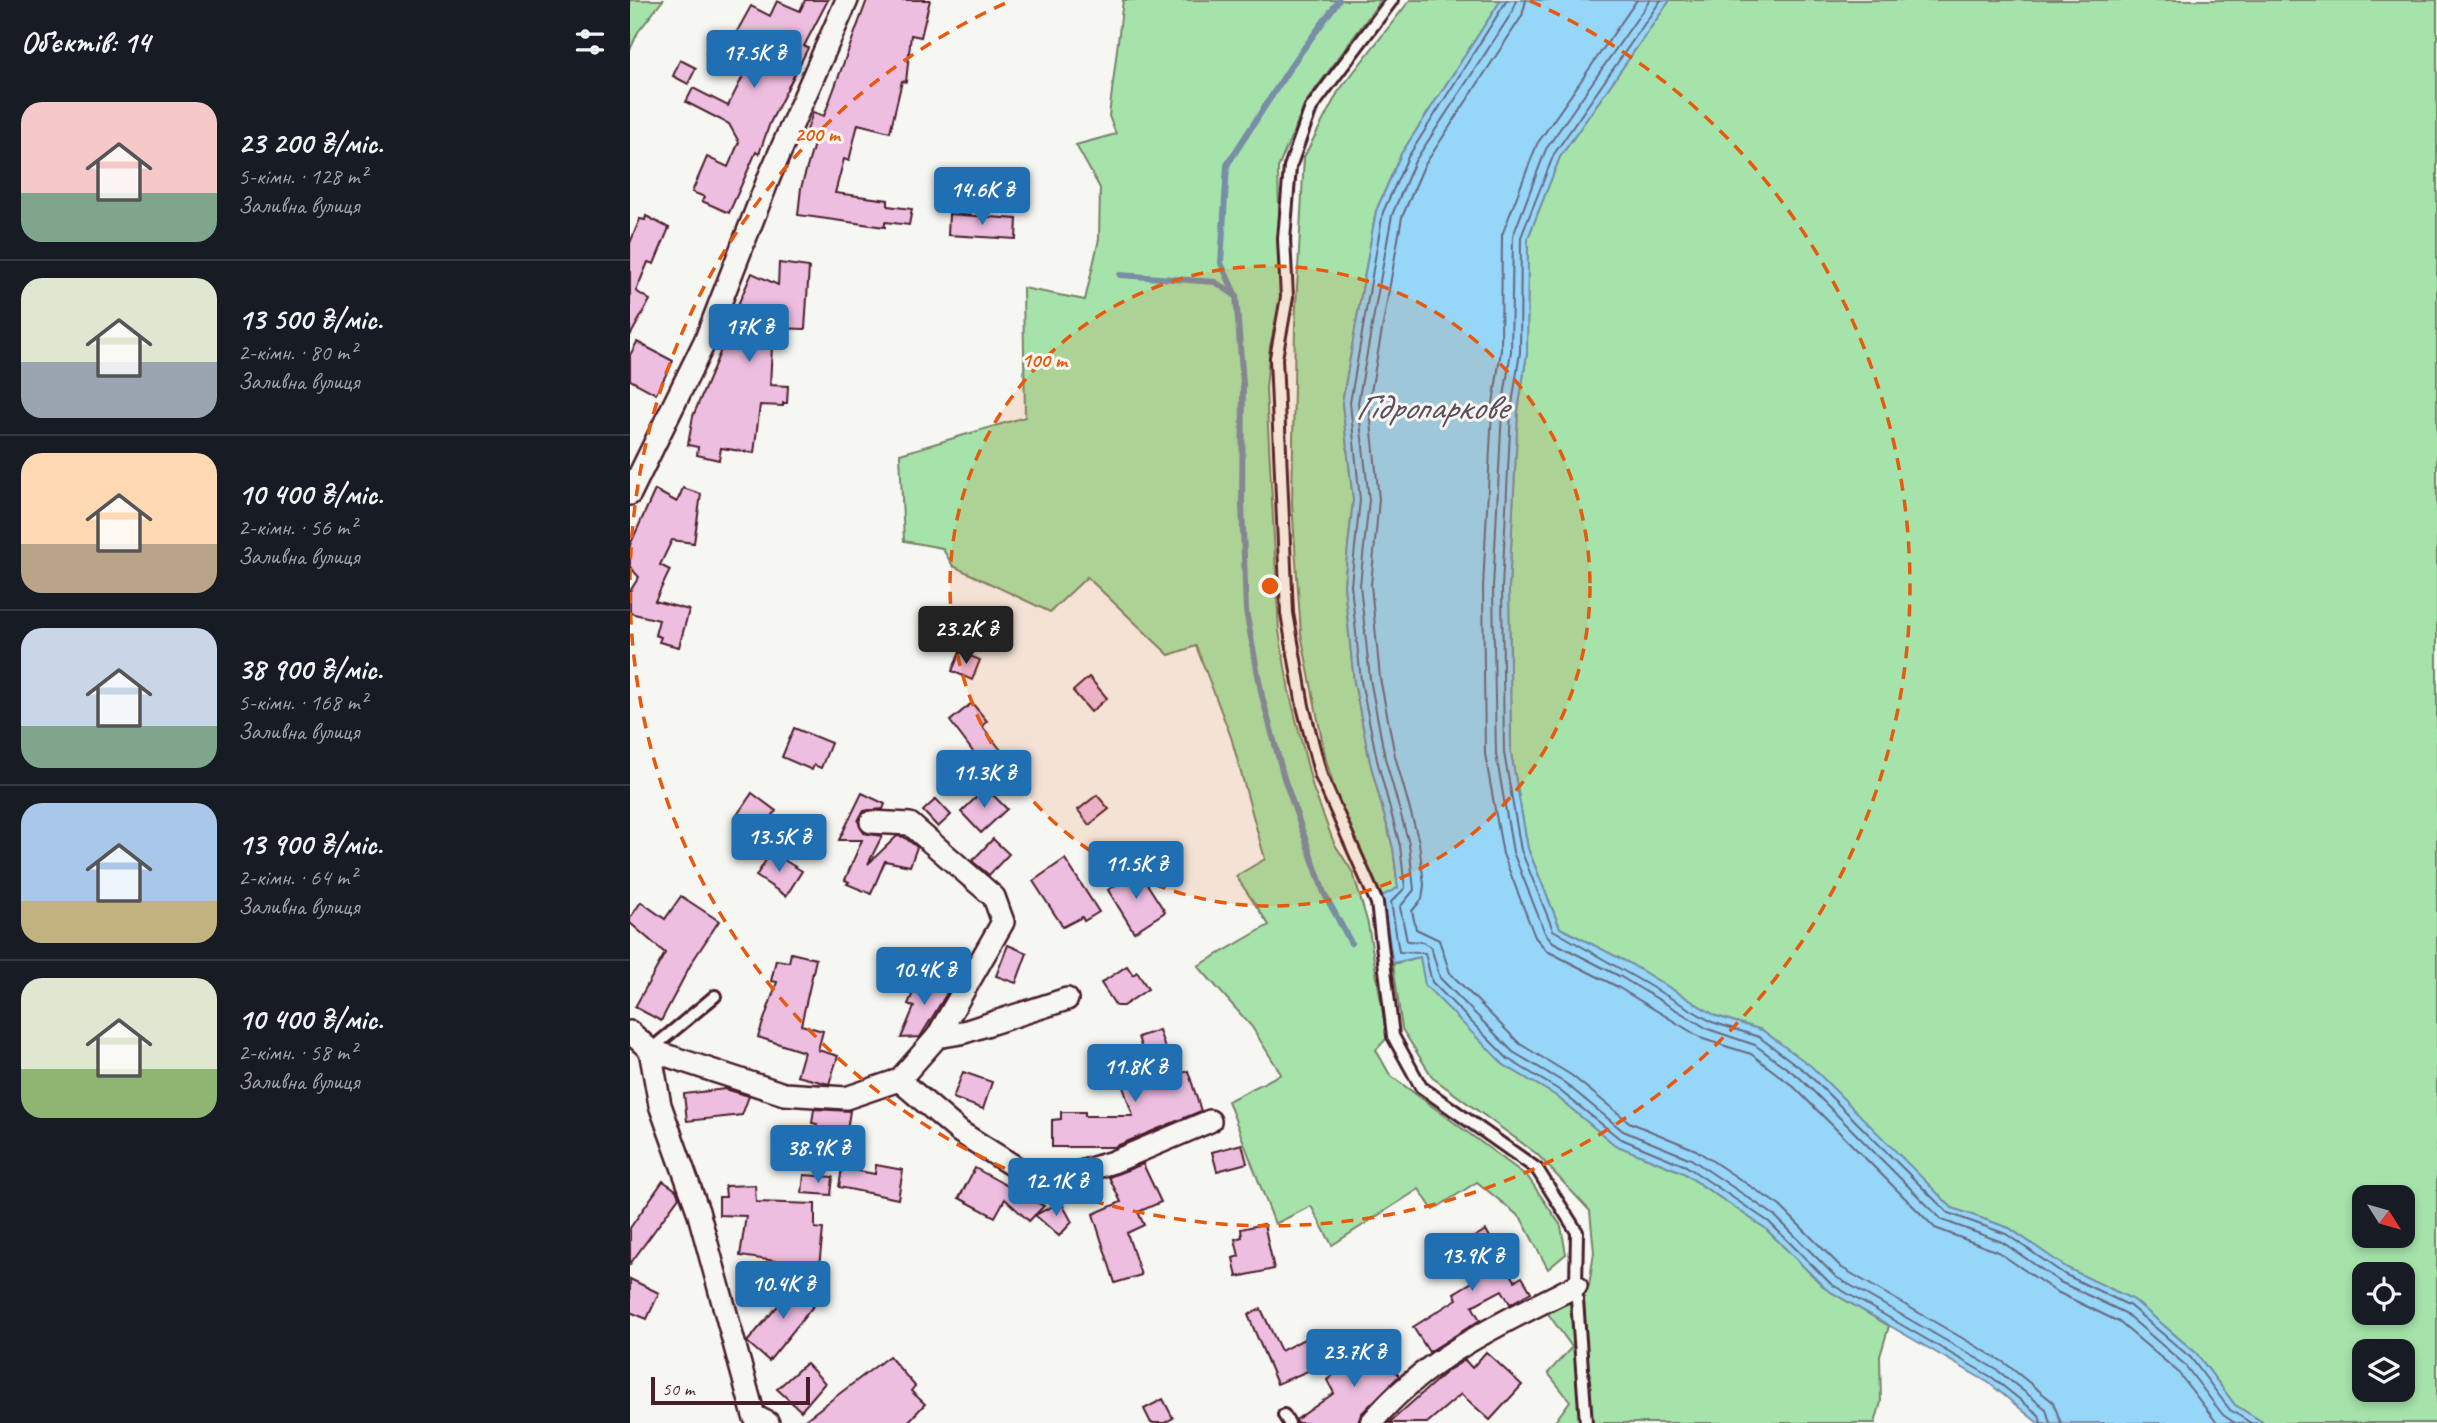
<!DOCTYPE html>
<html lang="uk">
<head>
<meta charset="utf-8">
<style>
	body { margin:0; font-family:Caveat,sans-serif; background:#242831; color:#f1f3f6; height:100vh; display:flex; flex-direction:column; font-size:26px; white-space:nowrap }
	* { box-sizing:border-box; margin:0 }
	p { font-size:23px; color:#9ea1a6 }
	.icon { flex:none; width:38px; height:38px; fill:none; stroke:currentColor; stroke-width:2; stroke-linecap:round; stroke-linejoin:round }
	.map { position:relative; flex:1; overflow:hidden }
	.drawer { display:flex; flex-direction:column; background:#171b24; width:630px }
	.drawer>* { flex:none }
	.needle { width:46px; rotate:127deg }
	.buttons { position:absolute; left:1722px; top:1185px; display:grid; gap:14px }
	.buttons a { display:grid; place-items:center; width:63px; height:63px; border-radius:14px; background:#171b24; box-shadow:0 4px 10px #0003; font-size:35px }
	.scale { position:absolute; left:21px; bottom:18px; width:159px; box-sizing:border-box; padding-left:7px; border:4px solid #4a1f2b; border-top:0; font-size:19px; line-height:24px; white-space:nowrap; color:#4a1f2b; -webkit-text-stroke:5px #f6f6f2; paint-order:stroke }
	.price { position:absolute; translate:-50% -60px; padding:0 16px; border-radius:7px; background:#1f6fb2; color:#fff; font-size:23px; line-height:46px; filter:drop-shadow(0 2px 4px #0008) }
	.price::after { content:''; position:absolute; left:50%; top:42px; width:21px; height:16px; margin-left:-10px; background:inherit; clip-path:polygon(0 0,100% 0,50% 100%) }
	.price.selected { background:#222; color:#fff }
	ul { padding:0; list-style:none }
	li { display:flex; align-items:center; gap:21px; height:175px; padding:0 21px }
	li+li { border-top:2px solid #363941 }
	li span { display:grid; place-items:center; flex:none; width:196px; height:140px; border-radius:21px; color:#555 }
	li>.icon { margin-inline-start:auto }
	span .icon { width:84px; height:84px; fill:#fffc; stroke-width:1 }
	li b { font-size:30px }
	h2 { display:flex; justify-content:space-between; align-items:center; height:84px; padding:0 21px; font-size:30px }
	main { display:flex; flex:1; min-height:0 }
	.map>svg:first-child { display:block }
	.green { fill:#a5e3aa; stroke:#78816a; stroke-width:2; fill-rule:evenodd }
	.water { fill:#96d6f8; stroke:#788da6; stroke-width:2 }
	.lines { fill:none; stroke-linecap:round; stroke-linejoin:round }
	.shore { stroke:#68687d; stroke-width:2 }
	.stream { stroke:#788da6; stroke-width:6 }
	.building { fill:#eebee0; stroke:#4a1f2b; stroke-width:2 }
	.service-casing { stroke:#4a1f2b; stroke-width:16 }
	.minor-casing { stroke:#4a1f2b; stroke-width:26 }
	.service { stroke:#f6f6f2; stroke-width:10 }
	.minor { stroke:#f6f6f2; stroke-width:21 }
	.ring { fill:none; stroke:#e8590c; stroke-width:3.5; stroke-dasharray:12 9 }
	.labels { text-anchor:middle; stroke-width:6; stroke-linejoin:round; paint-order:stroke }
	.water-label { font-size:37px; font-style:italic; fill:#5d4d5e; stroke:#f6f6f2 }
	.centre { fill:#e8590c; stroke:#f6f6f2; stroke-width:3.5 }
	.ring-label { font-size:21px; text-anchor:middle; font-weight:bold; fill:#e8590c; stroke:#f6f6f2; stroke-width:6; stroke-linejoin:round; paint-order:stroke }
</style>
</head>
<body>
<main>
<section class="drawer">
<h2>Об’єктів: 14<svg class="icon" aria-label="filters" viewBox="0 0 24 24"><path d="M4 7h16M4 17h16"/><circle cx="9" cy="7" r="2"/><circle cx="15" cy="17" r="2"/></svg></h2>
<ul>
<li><span style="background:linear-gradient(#f6c9c9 65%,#7fa58c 0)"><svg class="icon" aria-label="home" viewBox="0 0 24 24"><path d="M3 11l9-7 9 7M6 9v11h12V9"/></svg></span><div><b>23 200 ₴/міс.</b><p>5-кімн. · 128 m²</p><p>Заливна вулиця</p></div></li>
<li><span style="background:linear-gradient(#dfe7d0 60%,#9aa5b1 0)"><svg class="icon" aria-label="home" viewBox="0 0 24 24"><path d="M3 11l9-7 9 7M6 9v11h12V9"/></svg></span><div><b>13 500 ₴/міс.</b><p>2-кімн. · 80 m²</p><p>Заливна вулиця</p></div></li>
<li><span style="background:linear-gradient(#ffd9b3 65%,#b9a48a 0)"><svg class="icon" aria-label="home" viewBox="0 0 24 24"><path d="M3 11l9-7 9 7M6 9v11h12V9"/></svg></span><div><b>10 400 ₴/міс.</b><p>2-кімн. · 56 m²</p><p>Заливна вулиця</p></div></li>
<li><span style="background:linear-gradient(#c9d6e8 70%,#7fa58c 0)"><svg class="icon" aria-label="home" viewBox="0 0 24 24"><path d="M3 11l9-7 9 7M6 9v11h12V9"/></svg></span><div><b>38 900 ₴/міс.</b><p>5-кімн. · 168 m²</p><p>Заливна вулиця</p></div></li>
<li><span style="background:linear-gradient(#a9c7e8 70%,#c2b280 0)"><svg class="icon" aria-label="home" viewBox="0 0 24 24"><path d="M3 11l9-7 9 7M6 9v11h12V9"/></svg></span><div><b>13 900 ₴/міс.</b><p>2-кімн. · 64 m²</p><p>Заливна вулиця</p></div></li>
<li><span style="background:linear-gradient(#dfe7d0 65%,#8fb573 0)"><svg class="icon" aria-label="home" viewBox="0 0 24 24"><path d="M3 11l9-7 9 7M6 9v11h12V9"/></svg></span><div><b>10 400 ₴/міс.</b><p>2-кімн. · 58 m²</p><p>Заливна вулиця</p></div></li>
</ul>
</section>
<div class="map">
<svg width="1807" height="1423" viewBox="0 0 1807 1423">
	<rect width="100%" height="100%" fill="#f6f6f2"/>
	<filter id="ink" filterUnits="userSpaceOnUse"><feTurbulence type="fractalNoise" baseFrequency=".0143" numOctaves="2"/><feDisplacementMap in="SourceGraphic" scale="14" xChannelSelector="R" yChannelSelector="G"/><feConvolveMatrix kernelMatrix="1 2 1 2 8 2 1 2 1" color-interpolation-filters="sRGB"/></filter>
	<g filter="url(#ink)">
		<g class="green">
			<path d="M0 0H33L8 32 0 50Z"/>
			<path d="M493 0H751L676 102 648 168 651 300 640 346 636 389 649 631 659 691 683 788 704 843 723 873 738 924 757 1038 746 1050 760 1075 898 1177 931 1226 936 1254 918 1269 891 1218 847 1182 803 1210 789 1189 702 1245 681 1206 645 1224 598 1101 651 1074 622 1027 568 966 639 925 606 876 635 859 601 737 566 646 539 655 457 577 420 612 323 566 312 548 274 541 270 454 395 417 393 288 455 300 469 239 470 188 446 145 486 134 479 116Z"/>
			<path d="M780 0H871L771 154 746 211 712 403 723 500 714 585 724 682 740 762 763 848 768 888 752 896 709 804 696 760 671 634 662 503 665 325 674 157 708 92Z"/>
			<path d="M1040 0H1807V1423H1634L1605 1405 1566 1353 1504 1300 1437 1268 1379 1228 1322 1208 1181 1067 1132 1030 1086 1016 999 963 930 928 898 849 881 753 879 588 888 411 897 353 898 238 930 157ZM1734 1197H1773V1236H1734ZM1734 1274H1773V1312H1734ZM1734 1351H1773V1390H1734Z"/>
			<path d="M790 957 874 1065 925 1095 985 1145 1052 1172 1135 1228 1196 1289 1259 1326 1250 1356 1251 1402 1245 1423H924L940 1401 918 1373 942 1347 914 1308 946 1295 959 1286 964 1252 960 1211 907 1154 803 1078 772 1029 763 964Z"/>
		</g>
		<path class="water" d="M871 0H1040L930 157 898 238 897 353 888 411 879 588 881 753 898 849 930 928 999 963 1086 1016 1132 1030 1181 1066 1322 1208 1379 1228 1437 1268 1504 1300 1566 1353 1605 1405 1634 1423H1408L1359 1383 1196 1289 1135 1228 1052 1172 985 1145 925 1095 874 1065 795 985 790 957 763 963 752 896 768 888 763 848 740 762 724 682 714 585 723 500 712 403 746 211 771 154Z"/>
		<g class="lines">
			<g class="shore">
				<path d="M877 0 778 157 753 212 720 403 730 500 721 585 731 681 747 760 770 846 775 888 761 902 769 952 795 953 802 982 878 1059 929 1090 989 1138 1056 1166 1139 1222 1201 1284 1363 1378 1409 1415 1411 1423"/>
				<path d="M886 0 883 11 785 161 762 215 728 403 739 500 730 585 740 679 755 758 779 844 784 890 770 907 777 941 792 942 801 947 810 978 883 1052 935 1083 993 1131 1061 1159 1144 1215 1206 1277 1367 1370 1416 1409 1420 1423"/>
				<path d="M896 0 892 16 794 166 772 217 739 403 749 499 741 585 750 678 765 756 789 842 794 885 792 899 782 911 786 929 809 940 820 973 890 1044 941 1075 999 1122 1066 1150 1150 1206 1212 1268 1375 1363 1423 1402 1431 1423"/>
				<path d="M1007 0 907 144 872 235 871 350 862 410 853 587 855 754 873 854 905 937 917 951 986 986 1073 1039 1121 1054 1163 1086 1305 1228 1368 1252 1425 1291 1489 1322 1547 1371 1587 1423"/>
				<path d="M1020 0 916 149 883 236 881 351 872 410 863 588 866 754 883 852 915 933 923 942 991 977 1078 1029 1125 1045 1170 1078 1312 1220 1372 1242 1430 1282 1495 1313 1554 1364 1593 1415 1605 1423"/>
				<path d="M1031 0 924 154 891 237 890 352 881 411 872 588 874 753 891 850 923 930 1082 1022 1129 1037 1176 1072 1318 1213 1376 1234 1434 1274 1500 1306 1561 1358 1600 1410 1621 1423"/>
			</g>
			<g class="stream">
				<path d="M709 0 661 66 597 165 591 263 606 296 613 384 612 503 616 611 632 696 654 778 694 893 721 943"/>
				<path d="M490 275 585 282 606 296"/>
			</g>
		</g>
		<g class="building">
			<path d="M175 0H198L174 46 178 48 140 123 129 154 126 152 99 213 72 201 75 197 62 192 77 157 98 167 109 142 99 124 56 102 63 88 98 106 115 72 76 54 85 38 99 46 121 6 140 16 147 1 170 11Z"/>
			<path d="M237 0H300L291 37 281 35 276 82 272 81 260 132 228 124 219 161 214 159 205 193 258 200V206L282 209 279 225 255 222V227L168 215 171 188 186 137 176 133 183 112 194 116Z"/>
			<path d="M50 60 66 68 58 84 43 76Z"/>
			<path d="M319 214 387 219 386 239 318 235Z"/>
			<path d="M16 216 39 228 24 264 18 262 6 291 20 300 0 336V243L10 219 15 220Z"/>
			<path d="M149 263 179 267 175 329 143 328 140 385 158 386 157 403H153V406L130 405 124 453 91 448 89 460 67 455 68 447 58 445 63 416 108 310 106 309 122 273 148 285Z"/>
			<path d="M7 342 43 361 26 394 0 380V355Z"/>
			<path d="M53 488 71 494 64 543 42 540 30 565 40 570 25 601 59 610 49 647 29 642 31 637 25 635 29 620 0 613V591L9 577 0 567V545L25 490 47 502Z"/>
			<path d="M330 652 350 660 342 680 322 671Z"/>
			<path d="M459 677 477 698 461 712 443 691Z"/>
			<path d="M342 703 357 721 352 726 371 750 353 765 320 721Z"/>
			<path d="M164 728 201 743 191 768 184 765 182 770 152 757Z"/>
			<path d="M356 788 377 809 351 833 331 812Z"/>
			<path d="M122 793 146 811 140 819 144 822 133 838 105 818Z"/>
			<path d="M232 793 255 804 253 809 234 811 228 821 234 833 252 836 238 864 267 836 274 837 287 847 280 866 255 861 241 894 217 884 219 882 215 880 232 840H209Z"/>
			<path d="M467 795 479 809 459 825 448 810Z"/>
			<path d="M306 799 321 815 308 827 293 811Z"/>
			<path d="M363 839 379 854 359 875 342 861Z"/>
			<path d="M141 852 172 871 156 896 126 876Z"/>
			<path d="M435 859 469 912 454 921 452 917 433 927 403 881Z"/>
			<path d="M508 870 535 912 504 932 478 890Z"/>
			<path d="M51 896 89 921 62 962 31 1021 5 1007 35 953 0 923V918L11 902 35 919Z"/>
			<path d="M378 945 397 953 386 983 366 976Z"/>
			<path d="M161 953 186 959 171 1025 193 1031 188 1050 208 1056 199 1084 167 1076 174 1052 128 1037 147 982 141 981 146 960 159 962Z"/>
			<path d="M497 966 503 975 507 972 518 989 493 1006H486L471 983Z"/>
			<path d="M290 977 319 990 290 1037 271 1038 284 1007 278 1004Z"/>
			<path d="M529 1030 544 1076 558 1071 571 1111 484 1147H422V1120L431 1119V1112H455V1116H503L492 1084 513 1077 506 1057 514 1055 508 1037Z"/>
			<path d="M333 1072 362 1082 353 1109 323 1098Z"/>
			<path d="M95 1089 119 1096 112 1115 57 1121 54 1094Z"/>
			<path d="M184 1109 220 1111 217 1130 209 1128 208 1135 185 1131 187 1124 182 1123Z"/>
			<path d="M612 1144 617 1163 587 1171 582 1152Z"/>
			<path d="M513 1164 531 1202 508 1212 514 1225 497 1233 511 1275 485 1283 463 1214 491 1202 479 1177Z"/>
			<path d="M246 1165 273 1170 268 1199 209 1187 212 1168 245 1174Z"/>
			<path d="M345 1168 381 1188 414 1206 399 1221 375 1199 365 1217 329 1198Z"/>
			<path d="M174 1175 203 1177 201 1195 172 1193Z"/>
			<path d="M33 1181 46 1190 49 1197 0 1264V1228Z"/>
			<path d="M125 1185 126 1202 185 1204V1228L193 1229 189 1267 110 1256 116 1216 89 1215V1197H96L95 1186Z"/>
			<path d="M431 1202 442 1222 429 1236 405 1215Z"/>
			<path d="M634 1224 644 1269 607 1277 603 1258 609 1256 605 1239 612 1237 611 1229Z"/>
			<path d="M856 1230 885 1281 892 1277 901 1292 880 1304 872 1290 842 1306 850 1320 799 1352 783 1327 827 1299 824 1293 849 1278 830 1245Z"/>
			<path d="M0 1279 29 1293 17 1319 0 1312Z"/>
			<path d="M168 1282 189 1299 139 1361 117 1342Z"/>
			<path d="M631 1309 651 1351 682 1335 697 1363 647 1384 618 1315Z"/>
			<path d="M742 1343 769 1376 731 1414 728 1423H667L666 1420 704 1393 697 1380Z"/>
			<path d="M856 1352 892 1385 860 1420 831 1394 797 1423H759L817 1371 835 1360 842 1368Z"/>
			<path d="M259 1356 285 1386 281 1391 295 1404 277 1423H171Z"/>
			<path d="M176 1363 195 1383 171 1411 147 1389Z"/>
			<path d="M533 1399 543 1418 534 1423H521L514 1409Z"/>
		</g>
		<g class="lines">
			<defs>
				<g id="service">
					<path d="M762 0 681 108 660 167 654 239 657 297 646 358 657 613 673 706 691 776 747 903 763 1036 791 1087 907 1169 947 1232 946 1286 956 1423"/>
					<path d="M20 1050 85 996"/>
					<path d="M654 1415 659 1423"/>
				</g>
				<g id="minor">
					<path d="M0 494 76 339 140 175 217 0"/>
					<path d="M241 822 280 824 364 897 373 922 307 1037"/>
					<path d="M0 1032 20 1050 30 1105 68 1211 124 1416 138 1423"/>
					<path d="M20 1050 154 1094 216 1098 269 1080 307 1037 331 1033 437 999"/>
					<path d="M269 1080 330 1132 412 1184 483 1162 580 1121"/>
					<path d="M741 1423C795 1357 871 1323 946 1286"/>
				</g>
			</defs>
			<use href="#service" class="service-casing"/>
			<use href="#minor" class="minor-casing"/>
			<use href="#service" class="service"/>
			<use href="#minor" class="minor"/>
		</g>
	</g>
	<circle cx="640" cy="586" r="320" fill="#e8590c" fill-opacity=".12"/>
	<g class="ring">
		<circle cx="640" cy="586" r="320"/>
		<path d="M0 580A640 640 0 0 1 380 1M900 1A640 640 0 1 1 0 592"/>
	</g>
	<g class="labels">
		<g class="water-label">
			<text x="801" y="419">Гідропаркове</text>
		</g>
	</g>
	<circle cx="640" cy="586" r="10" class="centre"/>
	<g class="ring-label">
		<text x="187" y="141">200 m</text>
		<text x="414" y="367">100 m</text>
	</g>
</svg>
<div class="buttons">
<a><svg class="needle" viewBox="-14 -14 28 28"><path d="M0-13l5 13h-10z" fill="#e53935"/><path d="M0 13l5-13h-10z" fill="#9ea1a6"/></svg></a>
<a><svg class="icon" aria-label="locate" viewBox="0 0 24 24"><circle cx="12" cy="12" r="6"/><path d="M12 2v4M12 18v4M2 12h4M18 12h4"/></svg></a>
<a><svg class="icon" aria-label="layers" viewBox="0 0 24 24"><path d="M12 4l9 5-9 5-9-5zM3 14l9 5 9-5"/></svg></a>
</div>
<div class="scale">50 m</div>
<b class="price" style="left:124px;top:90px">17.5K ₴</b>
<b class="price" style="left:352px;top:227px">14.6K ₴</b>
<b class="price" style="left:119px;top:364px">17K ₴</b>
<b class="price selected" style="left:336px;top:666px">23.2K ₴</b>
<b class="price" style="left:354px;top:810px">11.3K ₴</b>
<b class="price" style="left:149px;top:874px">13.5K ₴</b>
<b class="price" style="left:506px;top:901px">11.5K ₴</b>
<b class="price" style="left:294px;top:1007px">10.4K ₴</b>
<b class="price" style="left:505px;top:1104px">11.8K ₴</b>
<b class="price" style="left:188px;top:1185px">38.9K ₴</b>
<b class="price" style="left:426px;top:1218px">12.1K ₴</b>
<b class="price" style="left:842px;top:1293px">13.9K ₴</b>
<b class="price" style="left:153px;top:1321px">10.4K ₴</b>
<b class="price" style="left:724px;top:1389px">23.7K ₴</b>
</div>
</main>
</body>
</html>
